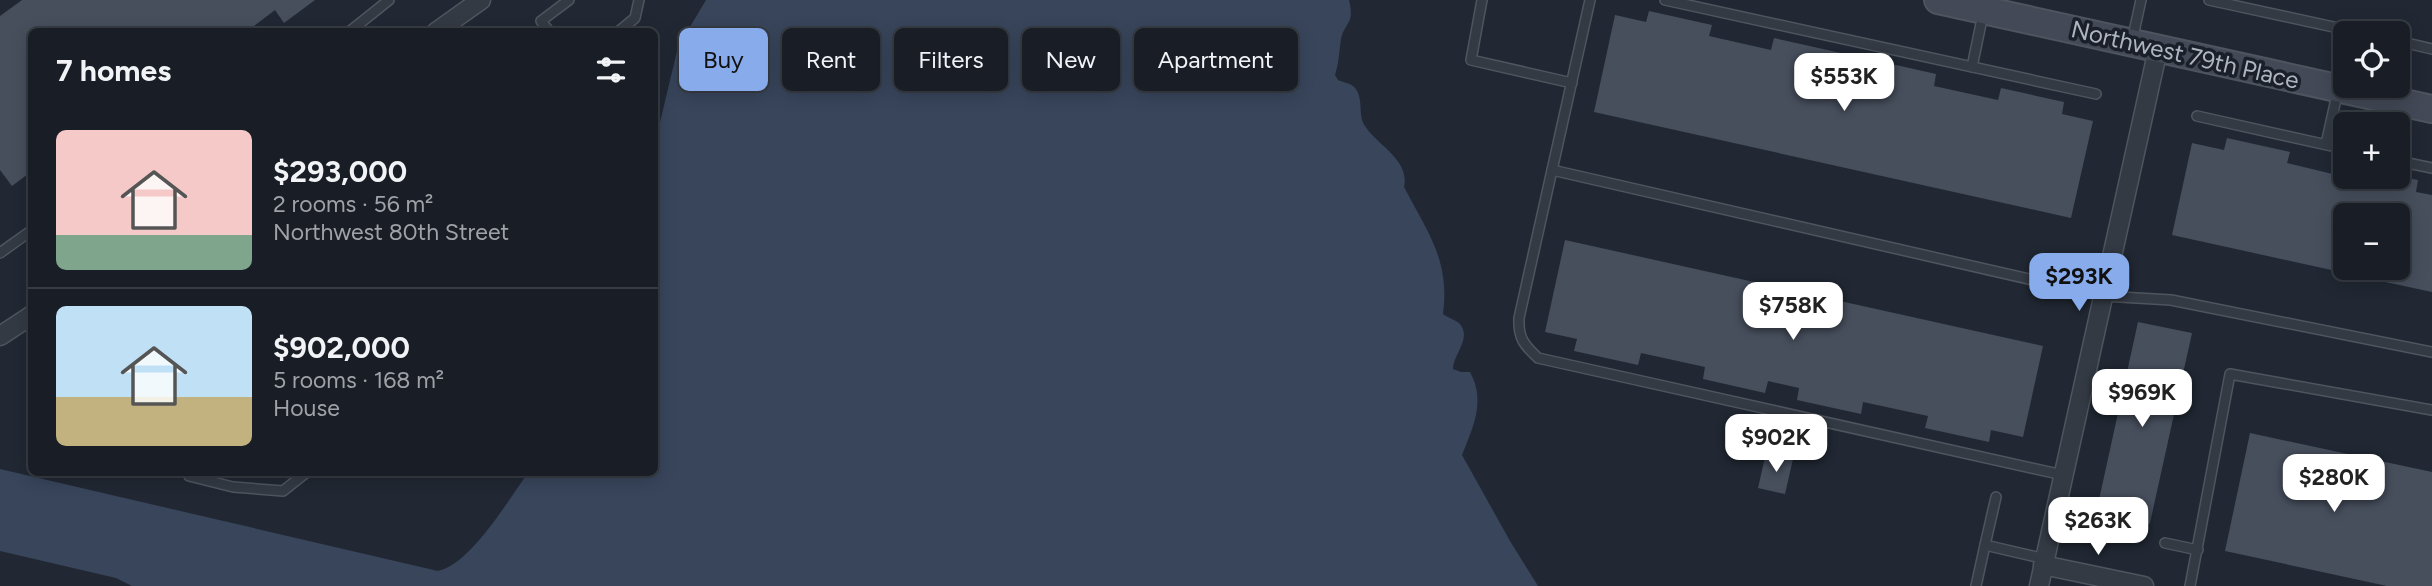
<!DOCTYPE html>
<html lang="en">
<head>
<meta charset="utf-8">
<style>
	body { margin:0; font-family:Figtree,sans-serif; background:#262b32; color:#f1f3f6; height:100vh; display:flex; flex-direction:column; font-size:26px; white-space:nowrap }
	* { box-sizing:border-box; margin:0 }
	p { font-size:23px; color:#9fa2a7 }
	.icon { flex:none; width:38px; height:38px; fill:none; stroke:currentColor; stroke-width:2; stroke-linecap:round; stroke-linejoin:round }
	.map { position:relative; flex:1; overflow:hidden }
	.panel { position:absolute; left:28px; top:28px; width:630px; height:448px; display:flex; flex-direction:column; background:#191e26; border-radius:10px; box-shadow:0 4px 18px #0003,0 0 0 2px #373c43 }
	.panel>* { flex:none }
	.banner { position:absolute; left:679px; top:28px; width:665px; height:63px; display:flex; gap:14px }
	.tools { position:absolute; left:2333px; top:21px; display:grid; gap:14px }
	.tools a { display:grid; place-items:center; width:77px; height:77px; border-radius:10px; background:#191e26; box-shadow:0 4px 18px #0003,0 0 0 2px #373c43; font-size:35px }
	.price { position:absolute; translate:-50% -60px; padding:0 16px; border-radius:14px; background:#fff; color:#222; font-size:23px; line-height:46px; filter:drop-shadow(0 2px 4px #0008) }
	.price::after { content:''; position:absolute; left:50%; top:42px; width:21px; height:16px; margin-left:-10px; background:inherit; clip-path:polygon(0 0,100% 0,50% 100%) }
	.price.active { background:#88abec; color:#111 }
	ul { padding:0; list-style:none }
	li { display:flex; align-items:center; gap:21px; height:175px; padding:0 28px }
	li+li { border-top:2px solid #373c43 }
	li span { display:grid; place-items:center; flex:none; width:196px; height:140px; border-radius:10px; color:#555 }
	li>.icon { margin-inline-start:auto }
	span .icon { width:84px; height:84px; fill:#fffc; stroke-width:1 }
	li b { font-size:30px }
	h2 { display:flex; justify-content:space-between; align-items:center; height:84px; padding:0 28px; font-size:30px }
	.pill { padding:0 24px; border-radius:10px; background:#191e26; box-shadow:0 4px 18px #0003,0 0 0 2px #373c43; font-size:24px; line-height:63px }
	.pill.active { background:#88abec; color:#111 }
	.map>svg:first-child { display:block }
	.water { fill:#38455b }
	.building { fill:#474f5d }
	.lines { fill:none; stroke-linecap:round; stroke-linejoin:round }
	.service-casing { stroke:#4f555f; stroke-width:12 }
	.minor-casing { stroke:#4f555f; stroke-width:21 }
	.secondary-casing { stroke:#4f555f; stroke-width:30 }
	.service { stroke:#343a44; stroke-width:9 }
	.minor { stroke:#343a44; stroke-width:18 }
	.secondary { stroke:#434957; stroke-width:26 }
	.labels { text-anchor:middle; stroke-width:7; stroke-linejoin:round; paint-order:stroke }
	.street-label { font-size:24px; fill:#aeb5c1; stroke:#1a1f29 }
</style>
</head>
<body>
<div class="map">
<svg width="2432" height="586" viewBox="0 0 2432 586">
	<rect width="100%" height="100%" fill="#212833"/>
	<path class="water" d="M706 0H1349C1355 25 1345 21 1341 39 1339 52 1339 63 1335 75L1338 80C1342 82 1349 83 1353 86 1365 96 1357 115 1365 126 1378 146 1410 160 1404 187 1428 233 1450 260 1443 314 1447 317 1455 320 1459 323 1473 338 1453 354 1453 369L1461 372H1470C1486 401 1473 427 1462 455L1510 541 1538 586H132L116 578 0 551V469L438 571C471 564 508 500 528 473L654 472 655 143 678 47Z"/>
	<g class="building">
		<path d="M22 0H315L284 23 275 10 246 32H32V171L12 186 0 170V16Z"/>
		<path d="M1649 11 1712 25 1709 36 1771 50 1774 38 1841 53 1838 65 1871 72 1874 60 1936 74 1934 86 1998 100 2001 88 2064 102 2062 114 2093 121 2071 218 1594 112 1615 15 1646 22Z"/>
		<path d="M2227 138 2290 152 2287 163 2345 177H2402L2418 180 2416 192 2432 195V292L2348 274 2349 268H2398V215H2345V273L2172 235 2192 143 2224 150Z"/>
		<path d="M1565 240 2043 346 2023 437 1991 430 1989 442 1925 428 1928 416 1863 402 1861 414 1797 400 1799 388 1768 381 1765 393 1703 379 1705 367 1641 353 1638 365 1574 351 1577 339 1545 332Z"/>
		<path d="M2138 322 2192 333 2150 523 2138 534 2122 530 2121 533 2093 527Z"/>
		<path d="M2250 433 2432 472V586H2387L2225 551Z"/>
		<path d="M1766 453 1793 459 1785 494 1758 488Z"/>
	</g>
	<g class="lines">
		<defs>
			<g id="service">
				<path d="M1482 0 1471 60 1572 83"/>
				<path d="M1590 0 1519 318C1518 338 1524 345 1538 358L2063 475"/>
				<path d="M1665 0 2096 94"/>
				<path d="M2209 0 2361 33"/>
				<path d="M349 32 389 0"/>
				<path d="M550 32 541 21 569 0"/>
				<path d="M618 32 635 18 639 0"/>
				<path d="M2132 41 2141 0"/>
				<path d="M2398 41 2432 49"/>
				<path d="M1972 67 1983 14"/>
				<path d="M2197 116 2345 149"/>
				<path d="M2326 144 2338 90"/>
				<path d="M2398 161 2432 168"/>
				<path d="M1552 170 2103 296 2171 300 2432 352"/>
				<path d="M0 253 32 230"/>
				<path d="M187 472 189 476 233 487 283 491 307 472"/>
				<path d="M1996 497 1985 545 2045 559"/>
				<path d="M2165 543 2198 550"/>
				<path d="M1976 586 1985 545"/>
				<path d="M2190 586 2230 374 2432 410"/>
			</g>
			<g id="minor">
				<path d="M436 32 481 0"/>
				<path d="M0 336 32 315"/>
				<path d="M2043 565 2144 586"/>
				<path d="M2039 586 2158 49"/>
			</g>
			<path id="secondary" d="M1938 0 2432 109"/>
		</defs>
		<use href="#service" class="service-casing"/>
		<use href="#minor" class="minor-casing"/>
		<use href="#secondary" class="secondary-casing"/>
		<use href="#service" class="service"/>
		<use href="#minor" class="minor"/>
		<use href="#secondary" class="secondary"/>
	</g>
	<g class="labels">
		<g class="street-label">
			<text transform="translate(2185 55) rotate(13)" y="8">Northwest 79th Place</text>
		</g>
	</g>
</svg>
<div class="tools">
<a><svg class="icon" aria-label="locate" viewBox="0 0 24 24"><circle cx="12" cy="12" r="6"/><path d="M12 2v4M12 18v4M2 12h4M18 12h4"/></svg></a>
<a>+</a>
<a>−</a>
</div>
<b class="price" style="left:1844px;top:113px">$553K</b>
<b class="price active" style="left:2079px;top:313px">$293K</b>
<b class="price" style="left:1793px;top:342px">$758K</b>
<b class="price" style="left:2142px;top:429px">$969K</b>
<b class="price" style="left:1776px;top:474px">$902K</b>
<b class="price" style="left:2334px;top:514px">$280K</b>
<b class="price" style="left:2098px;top:557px">$263K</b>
<div class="banner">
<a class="pill active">Buy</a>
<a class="pill">Rent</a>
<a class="pill">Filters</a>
<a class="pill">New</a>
<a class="pill">Apartment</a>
</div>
<section class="panel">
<h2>7 homes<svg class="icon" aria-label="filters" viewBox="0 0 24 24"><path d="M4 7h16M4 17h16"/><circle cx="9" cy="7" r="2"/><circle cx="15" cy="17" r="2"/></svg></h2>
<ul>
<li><span style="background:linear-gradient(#f6c9c9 75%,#7fa58c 0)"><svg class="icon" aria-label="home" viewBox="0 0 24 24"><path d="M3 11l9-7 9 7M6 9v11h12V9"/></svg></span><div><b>$293,000</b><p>2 rooms · 56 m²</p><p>Northwest 80th Street</p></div></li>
<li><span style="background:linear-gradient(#bfe0f5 65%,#c2b280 0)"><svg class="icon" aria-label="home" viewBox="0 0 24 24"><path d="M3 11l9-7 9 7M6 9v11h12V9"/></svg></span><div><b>$902,000</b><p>5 rooms · 168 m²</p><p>House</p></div></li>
</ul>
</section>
</div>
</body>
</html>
